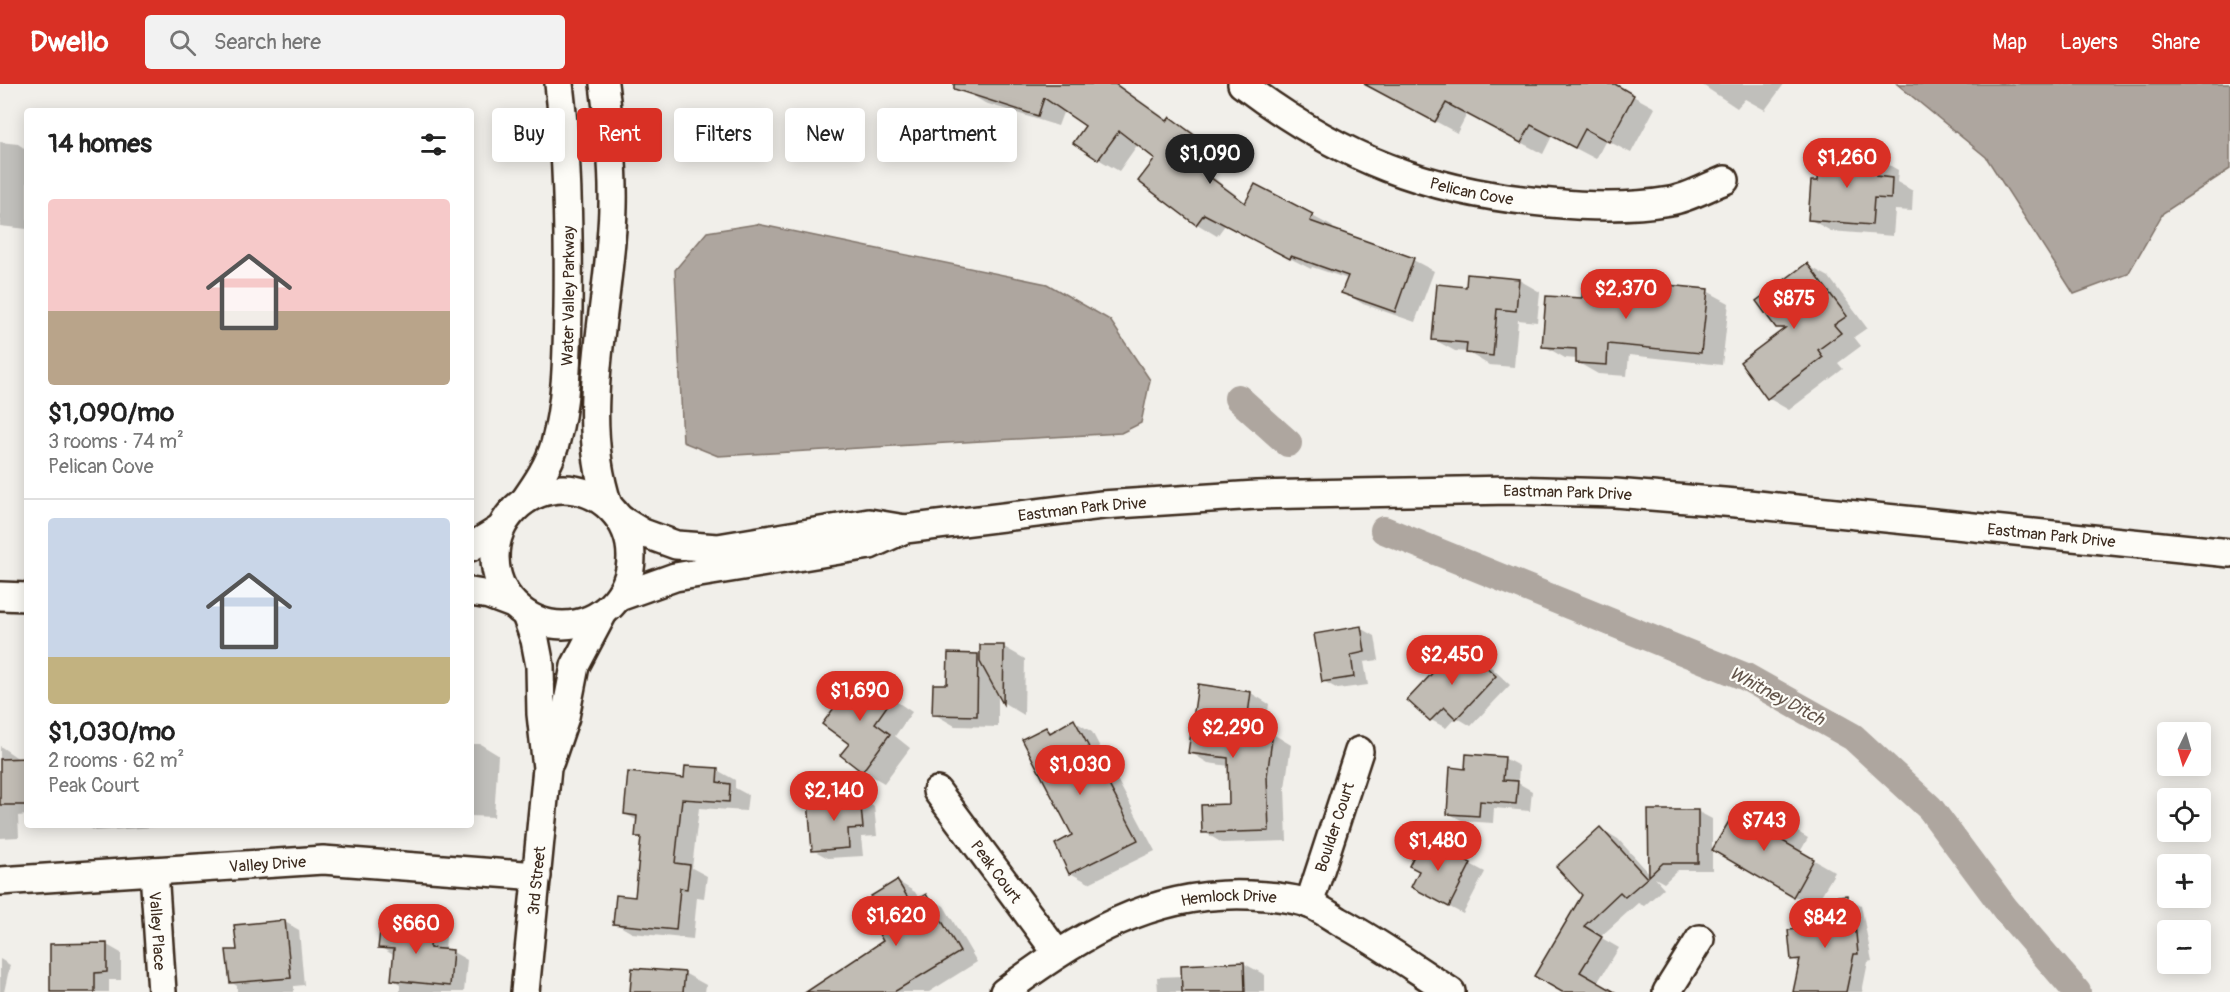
<!DOCTYPE html>
<html lang="en">
<head>
<meta charset="utf-8">
<style>
	body { margin:0; font-family:Pangolin,sans-serif; background:#f2f2f2; color:#222; height:100vh; display:flex; flex-direction:column; font-size:22px; white-space:nowrap }
	* { box-sizing:border-box; margin:0 }
	p { font-size:20px; color:#767676 }
	.icon { flex:none; width:33px; height:33px; fill:none; stroke:currentColor; stroke-width:2; stroke-linecap:round; stroke-linejoin:round }
	.map { position:relative; flex:1; overflow:hidden }
	.sheet { position:absolute; left:24px; top:24px; width:450px; height:720px; display:flex; flex-direction:column; background:#fff; border-radius:6px; box-shadow:0 3px 15px #0003 }
	.sheet>* { flex:none }
	.guide { position:absolute; left:492px; top:24px; width:570px; height:54px; display:flex; gap:12px }
	.needle { width:39px; rotate:185deg }
	.fabs { position:absolute; left:2157px; top:638px; display:grid; gap:12px }
	.fabs a { display:grid; place-items:center; width:54px; height:54px; border-radius:6px; background:#fff; box-shadow:0 3px 15px #0003; font-size:30px }
	.price { position:absolute; translate:-50% -51px; padding:0 14px; border-radius:21px; background:#d93025; color:#fff; font-size:20px; line-height:39px; filter:drop-shadow(0 2px 3px #0008) }
	.price::after { content:''; position:absolute; left:50%; top:36px; width:18px; height:14px; margin-left:-9px; background:inherit; clip-path:polygon(0 0,100% 0,50% 100%) }
	.price.current { background:#222; color:#fff }
	ul { padding:0; list-style:none }
	li { display:grid; align-content:center; gap:12px; height:318px; padding:0 24px }
	li+li { border-top:2px solid #e0e0e0 }
	li span { display:grid; place-items:center; height:186px; border-radius:6px; color:#555 }
	li>.icon { margin-inline-start:auto }
	span .icon { width:108px; height:108px; fill:#fffc; stroke-width:1 }
	li b { font-size:26px }
	h2 { display:flex; justify-content:space-between; align-items:center; height:72px; padding:0 24px; font-size:26px }
	.tag { padding:0 21px; border-radius:6px; background:#fff; box-shadow:0 3px 15px #0003; font-size:21px; line-height:54px }
	.tag.current { background:#d93025; color:#fff }
	header { display:flex; align-items:center; gap:36px; box-sizing:border-box; height:84px; padding:0 30px; background:#d93025; color:#fff }
	header strong { font-size:28px }
	nav { display:flex; gap:33px; margin-inline-start:auto; font-size:21px }
	.search { width:420px; height:54px; background:#f2f2f2; display:flex; align-items:center; gap:15px; box-sizing:border-box; padding:0 21px; border-radius:6px; color:#767676; font-size:22px }
	.map>svg:first-child { display:block }
	.water { fill:#aea69f; stroke:#80746b; stroke-width:1.5 }
	.shadow { fill:#0003 }
	.lines { fill:none; stroke-linecap:round; stroke-linejoin:round }
	.canal { stroke:#aea69f; stroke-width:28 }
	.building { fill:#c1bcb4; stroke:#3b2a1e; stroke-width:1.5 }
	.minor-casing { stroke:#3b2a1e; stroke-width:32 }
	.minor { stroke:#fdfcf7; stroke-width:27 }
	.labels { text-anchor:middle; stroke-width:4.5; stroke-linejoin:round; paint-order:stroke }
	.street-label { font-size:16px; fill:#3b2a1e; stroke:#fdfcf7 }
	.water-label { font-size:18px; font-style:italic; fill:#63554b; stroke:#fdfcf7 }
</style>
</head>
<body>
<header>
<strong>Dwello</strong>
<div class="search"><svg class="icon" aria-label="search" viewBox="0 0 24 24"><circle cx="10" cy="10" r="6"/><path d="M15 15l6 6"/></svg>Search here</div>
<nav><a>Map</a><a>Layers</a><a>Share</a></nav>
</header>
<div class="map">
<svg width="2230" height="908" viewBox="0 0 2230 908">
	<rect width="100%" height="100%" fill="#f1efea"/>
	<filter id="ink" filterUnits="userSpaceOnUse"><feTurbulence type="fractalNoise" baseFrequency=".0167" numOctaves="2"/><feDisplacementMap in="SourceGraphic" scale="12" xChannelSelector="R" yChannelSelector="G"/><feConvolveMatrix kernelMatrix="1 2 1 2 8 2 1 2 1" color-interpolation-filters="sRGB"/></filter>
	<g filter="url(#ink)">
		<g class="water">
			<path d="M1897 0H2230V85L2163 129 2128 190 2074 210 1986 73Z"/>
			<path d="M757 140 1047 200 1110 236 1150 296 1141 339 1121 349 718 372 683 358 675 186 707 148Z"/>
		</g>
		<g class="shadow">
			<path d="M967 0H1117L1169 37 1171 35 1191 47 1225 73 1211 92 1247 119 1256 102 1333 143 1331 146 1413 176 1434 187 1415 238 1363 220 1343 208 1348 195 1312 183 1311 185 1225 141 1217 152 1197 140 1157 74 1138 60 1119 87 1098 75 1087 42 1064 26 1058 42 985 19 965 7Z"/>
			<path d="M1399 0H1611L1655 24 1631 69 1606 56 1596 75 1552 52 1543 70 1467 30 1457 49 1413 25Z"/>
			<path d="M1701 0H1784L1765 26 1745 15 1737 24Z"/>
			<path d="M0 58 18 60 27 66V145L0 142Z"/>
			<path d="M1877 74 1898 86 1897 98 1913 107 1912 127 1895 126 1893 152 1831 147 1809 135 1819 99Z"/>
			<path d="M1807 181 1829 193 1867 244 1854 253 1861 262 1838 279 1843 285 1789 326 1768 314 1785 247 1777 242Z"/>
			<path d="M1468 191 1519 196 1540 208 1537 238 1518 236 1514 283 1489 281 1467 268 1455 267 1433 255 1467 205Z"/>
			<path d="M1707 207 1729 219 1722 281 1629 271 1627 292 1598 290 1577 278V275L1565 274 1544 262 1583 216Z"/>
			<path d="M1361 544 1375 552 1379 576 1364 578 1368 601 1338 605 1323 597Z"/>
			<path d="M1004 563 1025 575 1024 631 1004 619 998 609V643L955 642 934 630 949 602 978 572 981 574Z"/>
			<path d="M1456 566 1475 579 1478 576 1492 584 1510 601 1471 642 1456 633 1446 644 1431 636 1410 616Z"/>
			<path d="M859 592 912 628 895 652 910 664 884 699 863 687 851 659Z"/>
			<path d="M1251 609 1269 620 1265 649 1273 650 1291 661 1285 704 1287 757 1222 759 1204 748 1231 721 1229 682 1208 679 1190 668Z"/>
			<path d="M1074 637 1092 648 1155 767 1089 799 1070 789 1074 752 1046 644 1053 649Z"/>
			<path d="M471 656 472 660H480L498 671 494 733 471 732Z"/>
			<path d="M0 662 19 675H27V731L18 732 19 753 0 754Z"/>
			<path d="M1504 674 1519 682 1518 699 1532 707 1530 727 1494 724 1493 739 1463 737 1448 729 1467 686Z"/>
			<path d="M717 686 735 696V704L748 711 746 727 699 724 692 784 707 792 704 814 697 813 693 855 632 849 615 839 636 814 642 755 636 752 638 737 625 730 685 696Z"/>
			<path d="M860 713 874 722 877 752 861 753 863 772 828 774 813 766Z"/>
			<path d="M1697 727 1712 735V786H1678L1664 799 1655 794 1664 804 1644 822 1638 819 1600 853 1619 864 1597 899 1612 908H1564L1600 744 1618 755 1650 790Z"/>
			<path d="M1767 730 1808 754 1800 768 1835 788 1819 815 1847 813 1861 821 1872 877 1868 878 1862 908H1795L1801 880 1793 875 1846 842 1714 766 1759 743Z"/>
			<path d="M85 741H173V742L95 747Z"/>
			<path d="M1470 780 1485 788 1463 830 1427 811Z"/>
			<path d="M897 797 915 808 920 816 926 812 944 822 977 878 929 908H823L885 857Z"/>
			<path d="M285 838 299 846 304 901 294 902V908H237V902L231 898 238 867Z"/>
			<path d="M432 844 446 852 445 867 453 868 467 876 464 908H400V900L392 895 395 872 380 863Z"/>
			<path d="M107 861 121 869V896H109V908H52Z"/>
			<path d="M0 875 10 881 4 908H0Z"/>
			<path d="M1243 879 1265 891V908H1158L1157 893 1183 892Z"/>
			<path d="M684 889 706 901 705 908H632Z"/>
		</g>
		<g class="lines">
			<g class="canal">
				<path d="M1238 314 1288 359"/>
				<path d="M1384 446 1746 593 1853 653 1930 724 2006 826 2077 908"/>
			</g>
		</g>
		<g class="building">
			<path d="M954 0H1115L1167 37 1170 33 1206 60 1191 79 1245 119 1255 100 1313 130 1310 137 1414 174 1395 228 1341 209 1348 192 1291 172 1290 175 1204 130 1196 141 1138 97 1155 75 1119 47 1098 76 1073 59 1085 42 1044 14 1038 32 954 5Z"/>
			<path d="M1364 0H1615L1634 11 1609 58 1585 45 1575 64 1531 41 1521 59 1446 19 1435 38Z"/>
			<path d="M1820 68 1877 72 1876 92 1892 94 1891 115 1874 114 1872 141 1808 136 1811 97H1818Z"/>
			<path d="M1807 179 1847 232 1834 241 1841 249 1818 266 1823 273 1767 315 1740 278 1785 244H1776L1756 217Z"/>
			<path d="M1467 190 1519 195 1516 227 1497 225 1493 272 1466 269 1467 259 1432 256 1437 200 1466 203Z"/>
			<path d="M1583 199 1647 203V199L1708 205 1701 269 1608 260 1607 281 1576 279V265L1542 263 1546 212 1582 214Z"/>
			<path d="M1361 542 1365 568 1351 571 1354 593 1322 598 1314 550Z"/>
			<path d="M980 561H1004L1003 620 980 578Z"/>
			<path d="M1456 564 1472 580 1477 574 1496 592 1456 635 1444 623 1430 637 1407 616Z"/>
			<path d="M948 569 978 570 977 632 932 631 933 600H947Z"/>
			<path d="M859 590 892 615 875 639 890 650 862 688 840 671 849 660 822 640Z"/>
			<path d="M1198 600 1251 608 1246 645 1273 648 1267 692 1269 747 1202 749 1201 721 1229 720 1228 674 1188 669Z"/>
			<path d="M1074 635 1138 756 1069 790 1055 760 1072 751 1022 655 1046 643 1050 649Z"/>
			<path d="M1466 670 1505 673 1503 696 1518 697 1516 720 1480 717 1479 732 1447 730 1450 683 1465 685Z"/>
			<path d="M27 674V721H0V675Z"/>
			<path d="M685 682 718 684 717 698 730 700 729 718 682 715 675 779 690 781 687 805 680 804 676 846 613 840 616 811 635 813 641 753H635L637 732 624 730 628 688 684 694Z"/>
			<path d="M860 712 863 744 848 745 849 764 812 767 808 716Z"/>
			<path d="M1648 726H1698V779H1663L1649 792Z"/>
			<path d="M1735 727 1759 741 1766 728 1787 740 1779 755 1814 775 1793 813 1712 766Z"/>
			<path d="M1600 743 1647 794 1625 813 1620 808 1584 842 1602 853 1580 888 1615 908H1562L1534 892 1582 811 1556 783Z"/>
			<path d="M1423 754 1471 779 1449 823 1411 803 1419 787 1409 782Z"/>
			<path d="M897 796 911 819 926 810 960 868 894 908H806L883 857 876 845 887 839 871 812Z"/>
			<path d="M1847 811 1850 840 1855 839 1858 870H1854L1846 908H1793L1800 875 1791 876 1788 846 1841 841 1798 816Z"/>
			<path d="M285 836 291 894 230 899 226 866H237L234 841Z"/>
			<path d="M381 838 432 842 430 864 453 866 450 902 391 896 394 865 378 864Z"/>
			<path d="M107 859V888L95 889V908H50V860Z"/>
			<path d="M1244 878 1245 908H1182L1181 881Z"/>
			<path d="M632 884 685 888 683 908H630Z"/>
		</g>
		<g class="lines">
			<defs>
				<g id="minor">
					<path d="M604 0C609 40 614 82 613 123 611 222 576 325 608 421"/>
					<path id="s1" d="M1242 0C1340 74 1428 109 1551 119 1591 123 1630 124 1670 117 1688 114 1707 103 1725 96"/>
					<circle cx="563" cy="473" r="68"/>
					<path id="s2" d="M525 416C537 399 549 381 555 360 567 316 567 269 568 224 569 148 568 75 559 0"/>
					<path id="s3" d="M620 435 643 449 676 461 718 464 869 439 905 445 1102 421 1256 411 1511 406 1615 409 1748 420 2230 469"/>
					<path d="M471 463 500 445"/>
					<path d="M471 508 489 511 513 520"/>
					<path d="M0 512 27 513"/>
					<path d="M619 513 675 493 870 461 905 445"/>
					<path d="M550 677 565 633 575 582 603 529"/>
					<path id="s4" d="M937 707 1057 869"/>
					<path id="s5" d="M154 787 162 908"/>
					<path id="s6" d="M0 797 323 776 537 792"/>
					<path id="s7" d="M1309 820 1359 667"/>
					<path id="s8" d="M525 908 547 684 541 630 540 582 535 556 526 531"/>
					<path id="s9" d="M1004 908C1079 852 1151 807 1249 811 1268 812 1288 813 1307 819 1318 823 1329 831 1339 837 1378 858 1414 884 1451 908"/>
					<path d="M1667 908 1700 855"/>
				</g>
			</defs>
			<use href="#minor" class="minor-casing"/>
			<use href="#minor" class="minor"/>
		</g>
	</g>
	<g class="labels">
		<g class="street-label">
			<text dy="6" stroke="none"><textPath href="#s1" startOffset="256">Pelican Cove</textPath></text>
			<text dy="6" stroke="none"><textPath href="#s2" startOffset="213">Water Valley Parkway</textPath></text>
			<text dy="6" stroke="none"><textPath href="#s3" startOffset="958">Eastman Park Drive</textPath></text>
			<text dy="6" stroke="none"><textPath href="#s3" startOffset="472">Eastman Park Drive</textPath></text>
			<text dy="6" stroke="none"><textPath href="#s3" startOffset="1444">Eastman Park Drive</textPath></text>
			<text dy="6" stroke="none"><textPath href="#s7" startOffset="81">Boulder Court</textPath></text>
			<text dy="6" stroke="none"><textPath href="#s6" startOffset="268">Valley Drive</textPath></text>
			<text dy="6" stroke="none"><textPath href="#s4" startOffset="100">Peak Court</textPath></text>
			<text dy="6" stroke="none"><textPath href="#s8" startOffset="112">3rd Street</textPath></text>
			<text dy="6" stroke="none"><textPath href="#s9" startOffset="249">Hemlock Drive</textPath></text>
			<text dy="6" stroke="none"><textPath href="#s5" startOffset="60">Valley Place</textPath></text>
		</g>
		<g class="water-label">
			<text transform="translate(1777 612) rotate(28)" y="6">Whitney Ditch</text>
		</g>
	</g>
</svg>
<div class="fabs">
<a><svg class="needle" viewBox="-14 -14 28 28"><path d="M0-13l5 13h-10z" fill="#e53935"/><path d="M0 13l5-13h-10z" fill="#767676"/></svg></a>
<a><svg class="icon" aria-label="locate" viewBox="0 0 24 24"><circle cx="12" cy="12" r="6"/><path d="M12 2v4M12 18v4M2 12h4M18 12h4"/></svg></a>
<a>+</a>
<a>−</a>
</div>
<b class="price current" style="left:1210px;top:101px">$1,090</b>
<b class="price" style="left:1847px;top:105px">$1,260</b>
<b class="price" style="left:1626px;top:236px">$2,370</b>
<b class="price" style="left:1794px;top:246px">$875</b>
<b class="price" style="left:1452px;top:602px">$2,450</b>
<b class="price" style="left:860px;top:638px">$1,690</b>
<b class="price" style="left:1233px;top:675px">$2,290</b>
<b class="price" style="left:1080px;top:712px">$1,030</b>
<b class="price" style="left:834px;top:738px">$2,140</b>
<b class="price" style="left:1764px;top:768px">$743</b>
<b class="price" style="left:1438px;top:788px">$1,480</b>
<b class="price" style="left:896px;top:863px">$1,620</b>
<b class="price" style="left:1825px;top:865px">$842</b>
<b class="price" style="left:416px;top:871px">$660</b>
<div class="guide">
<a class="tag">Buy</a>
<a class="tag current">Rent</a>
<a class="tag">Filters</a>
<a class="tag">New</a>
<a class="tag">Apartment</a>
</div>
<section class="sheet">
<h2>14 homes<svg class="icon" aria-label="filters" viewBox="0 0 24 24"><path d="M4 7h16M4 17h16"/><circle cx="9" cy="7" r="2"/><circle cx="15" cy="17" r="2"/></svg></h2>
<ul>
<li><span style="background:linear-gradient(#f6c9c9 60%,#b9a48a 0)"><svg class="icon" aria-label="home" viewBox="0 0 24 24"><path d="M3 11l9-7 9 7M6 9v11h12V9"/></svg></span><div><b>$1,090/mo</b><p>3 rooms · 74 m²</p><p>Pelican Cove</p></div></li>
<li><span style="background:linear-gradient(#c9d6e8 75%,#c2b280 0)"><svg class="icon" aria-label="home" viewBox="0 0 24 24"><path d="M3 11l9-7 9 7M6 9v11h12V9"/></svg></span><div><b>$1,030/mo</b><p>2 rooms · 62 m²</p><p>Peak Court</p></div></li>
</ul>
</section>
</div>
</body>
</html>
